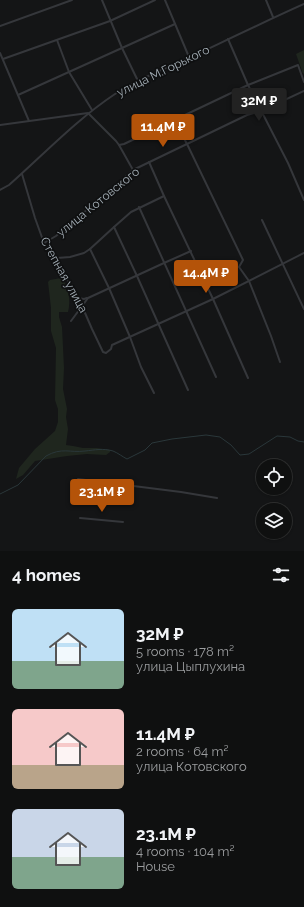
<!DOCTYPE html>
<html lang="en">
<head>
<meta charset="utf-8">
<style>
	body { margin:0; font-family:Raleway,sans-serif; background:#1d1e1e; color:#f1f3f6; height:100vh; display:flex; flex-direction:column; font-size:15px; white-space:nowrap }
	* { box-sizing:border-box; margin:0 }
	p { font-size:13px; color:#9b9d9f }
	.icon { flex:none; width:22px; height:22px; fill:none; stroke:currentColor; stroke-width:2; stroke-linecap:round; stroke-linejoin:round }
	.map { position:relative; height:551px; overflow:hidden }
	.panel { display:flex; flex-direction:column; background:#0f1010; flex:1 }
	.panel>* { flex:none }
	.fabs { position:absolute; left:256px; top:459px; display:grid; gap:8px }
	.fabs a { display:grid; place-items:center; width:36px; height:36px; border-radius:50%; background:#0f1010; box-shadow:0 1px 3px #0004,0 0 0 1px #2f3030; font-size:20px }
	.price { position:absolute; translate:-50% -34px; padding:0 9px; border-radius:4px; background:#b45309; color:#fff; font-size:13px; line-height:26px; filter:drop-shadow(0 1px 2px #0008) }
	.price::after { content:''; position:absolute; left:50%; top:24px; width:12px; height:9px; margin-left:-6px; background:inherit; clip-path:polygon(0 0,100% 0,50% 100%) }
	.price.on { background:#222; color:#fff }
	ul { padding:0; list-style:none }
	li { display:flex; align-items:center; gap:12px; height:100px; padding:0 12px }
	li span { display:grid; place-items:center; flex:none; width:112px; height:80px; border-radius:6px; color:#555 }
	li>.icon { margin-inline-start:auto }
	span .icon { width:48px; height:48px; fill:#fffc; stroke-width:1 }
	li b { font-size:17px }
	h2 { display:flex; justify-content:space-between; align-items:center; height:48px; padding:0 12px; font-size:17px }
	.map>svg:first-child { display:block }
	.green { fill:#1f261e }
	.lines { fill:none; stroke-linecap:round; stroke-linejoin:round }
	.stream { stroke:#2a373a; stroke-width:1 }
	.street { stroke:#35373b; stroke-width:2 }
	.labels { text-anchor:middle; stroke-width:3.5; stroke-linejoin:round; paint-order:stroke }
	.street-label { font-size:12px; fill:#a5afb7; stroke:#0f1011 }
</style>
</head>
<body>
<div class="map">
<svg width="304" height="551" viewBox="0 0 304 551">
	<rect width="100%" height="100%" fill="#141516"/>
	<g class="green">
		<path d="M304 50V73L303 74 296 54Z"/>
		<path d="M61 278C69 285 71 302 68 312H59V317L62 327 64 368 63 389 67 409 66 417 68 429 66 445 73 446 83 448H97L110 450V452L106 455 87 454 67 456 35 461 23 475 16 479 19 468 35 449 55 431 58 422V409L55 400 56 348 51 331V308L48 282 50 280Z"/>
	</g>
	<g class="lines">
		<path class="stream" d="M0 494 18 485 46 456C62 447 70 453 85 451 95 450 103 448 113 451 118 453 123 457 127 459L145 450 152 443 172 439 206 435 220 437 231 445 240 455 249 454 277 436 290 437 298 441 304 442"/>
		<g class="street">
			<path d="M102 0 122 48 138 81"/>
			<path d="M165 0 189 57"/>
			<path d="M266 0 273 17"/>
			<path d="M0 26 72 0"/>
			<path d="M228 39 248 85 288 163 304 200"/>
			<path d="M57 40 69 72 92 110"/>
			<path d="M0 53 29 121"/>
			<path d="M3 59 110 21 155 0"/>
			<path d="M18 95 175 24"/>
			<path d="M175 121 188 146 243 260 239 267 249 281 271 336 280 362"/>
			<path d="M0 125 88 113 116 141 119 145 124 144 248 85 298 65 304 82"/>
			<path d="M119 145 133 170"/>
			<path d="M149 162 164 196 213 299 248 378"/>
			<path d="M22 174 35 218 44 243 51 255 57 258 69 283 82 306 92 329 103 352 106 353 111 349 112 345 213 299 304 253"/>
			<path d="M0 190 9 185C44 154 76 120 115 94 139 78 165 69 191 57 229 39 266 21 304 4"/>
			<path d="M139 207 216 377"/>
			<path d="M262 220 304 309"/>
			<path d="M114 227 137 276 188 390"/>
			<path d="M44 243 56 236 95 203 133 170 247 115 261 111 304 91"/>
			<path d="M90 249 109 288 130 337 141 367 154 393"/>
			<path d="M57 258 70 257 84 253 90 249 114 227 131 212 164 196"/>
			<path d="M78 298 84 299 87 298"/>
			<path d="M71 321 88 298 164 263 191 251"/>
			<path d="M78 479 181 492 217 498"/>
			<path d="M80 518 123 522"/>
		</g>
	</g>
	<g class="labels">
		<g class="street-label">
			<text transform="translate(163 71) rotate(-26)" y="4">улица М.Горького</text>
			<text transform="translate(98 202) rotate(-39)" y="4">улица Котовского</text>
			<text transform="translate(64 275) rotate(61)" y="4">Степная улица</text>
		</g>
	</g>
</svg>
<div class="fabs">
<a><svg class="icon" aria-label="locate" viewBox="0 0 24 24"><circle cx="12" cy="12" r="6"/><path d="M12 2v4M12 18v4M2 12h4M18 12h4"/></svg></a>
<a><svg class="icon" aria-label="layers" viewBox="0 0 24 24"><path d="M12 4l9 5-9 5-9-5zM3 14l9 5 9-5"/></svg></a>
</div>
<b class="price on" style="left:259px;top:122px">32M ₽</b>
<b class="price" style="left:163px;top:148px">11.4M ₽</b>
<b class="price" style="left:206px;top:294px">14.4M ₽</b>
<b class="price" style="left:102px;top:513px">23.1M ₽</b>
</div>
<section class="panel">
<h2>4 homes<svg class="icon" aria-label="filters" viewBox="0 0 24 24"><path d="M4 7h16M4 17h16"/><circle cx="9" cy="7" r="2"/><circle cx="15" cy="17" r="2"/></svg></h2>
<ul>
<li><span style="background:linear-gradient(#bfe0f5 65%,#7fa58c 0)"><svg class="icon" aria-label="home" viewBox="0 0 24 24"><path d="M3 11l9-7 9 7M6 9v11h12V9"/></svg></span><div><b>32M ₽</b><p>5 rooms · 178 m²</p><p>улица Цыплухина</p></div></li>
<li><span style="background:linear-gradient(#f6c9c9 70%,#b9a48a 0)"><svg class="icon" aria-label="home" viewBox="0 0 24 24"><path d="M3 11l9-7 9 7M6 9v11h12V9"/></svg></span><div><b>11.4M ₽</b><p>2 rooms · 64 m²</p><p>улица Котовского</p></div></li>
<li><span style="background:linear-gradient(#c9d6e8 60%,#7fa58c 0)"><svg class="icon" aria-label="home" viewBox="0 0 24 24"><path d="M3 11l9-7 9 7M6 9v11h12V9"/></svg></span><div><b>23.1M ₽</b><p>4 rooms · 104 m²</p><p>House</p></div></li>
</ul>
</section>
</body>
</html>
